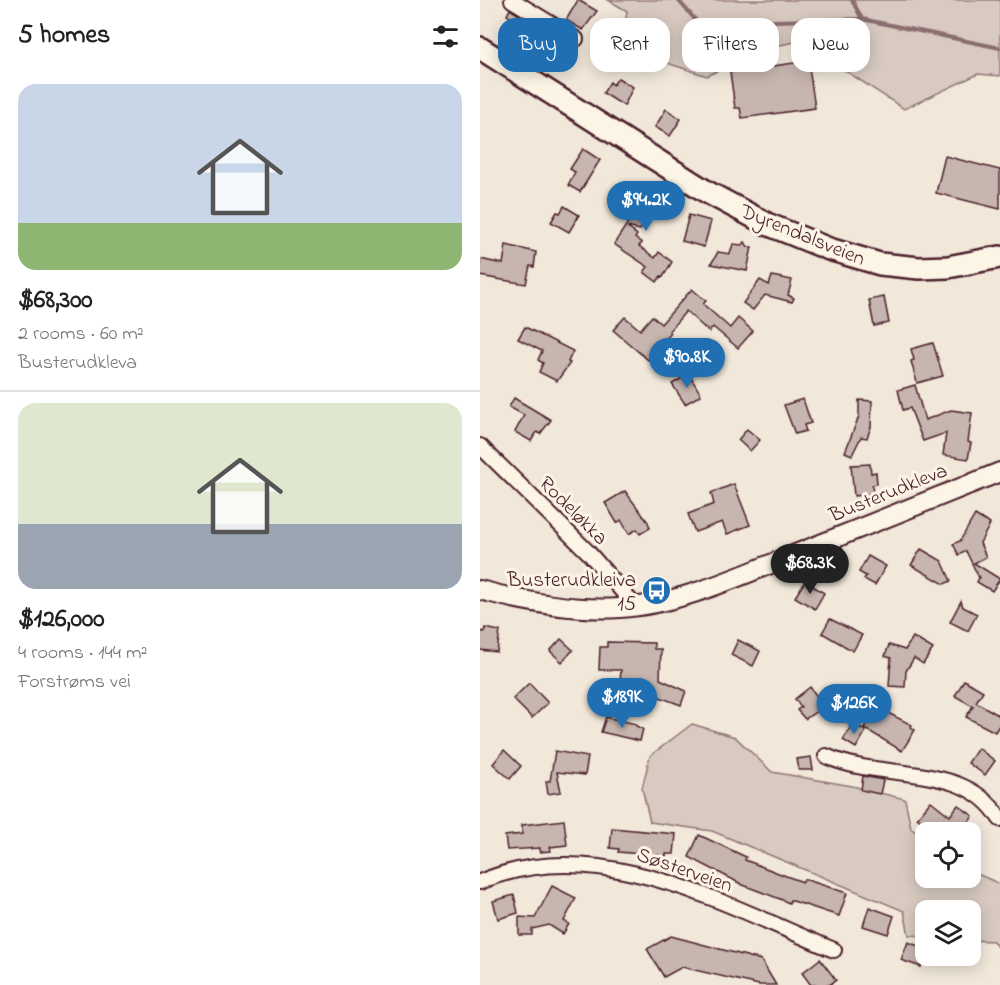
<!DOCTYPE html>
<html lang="en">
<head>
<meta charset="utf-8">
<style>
	body { margin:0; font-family:"Indie Flower",sans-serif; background:#f2f2f2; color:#222; height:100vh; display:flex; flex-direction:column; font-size:22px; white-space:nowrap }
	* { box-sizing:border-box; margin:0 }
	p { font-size:20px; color:#767676 }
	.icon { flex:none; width:33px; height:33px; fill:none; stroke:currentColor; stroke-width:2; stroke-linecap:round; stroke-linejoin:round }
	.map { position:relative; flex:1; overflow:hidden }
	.panel { display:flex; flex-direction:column; background:#fff; width:480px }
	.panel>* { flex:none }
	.banner { position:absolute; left:18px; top:18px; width:411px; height:54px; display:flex; gap:12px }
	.tools { position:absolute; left:435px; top:822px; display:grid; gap:12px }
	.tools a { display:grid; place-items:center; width:66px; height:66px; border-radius:12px; background:#fff; box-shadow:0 3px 15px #0003; font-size:30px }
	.price { position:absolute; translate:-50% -51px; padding:0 14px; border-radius:21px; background:#1f6fb2; color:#fff; font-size:20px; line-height:39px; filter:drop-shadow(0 2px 3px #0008) }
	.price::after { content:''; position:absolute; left:50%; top:36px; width:18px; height:14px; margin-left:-9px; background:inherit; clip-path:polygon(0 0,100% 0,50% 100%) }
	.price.selected { background:#222; color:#fff }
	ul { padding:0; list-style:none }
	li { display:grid; align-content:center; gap:12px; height:318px; padding:0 18px }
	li+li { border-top:2px solid #e0e0e0 }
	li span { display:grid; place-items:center; height:186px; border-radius:18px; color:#555 }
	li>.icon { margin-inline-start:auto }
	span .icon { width:108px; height:108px; fill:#fffc; stroke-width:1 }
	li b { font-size:26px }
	h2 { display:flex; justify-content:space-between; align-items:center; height:72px; padding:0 18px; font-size:26px }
	.tag { padding:0 21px; border-radius:18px; background:#fff; box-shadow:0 3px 15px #0003; font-size:21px; line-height:54px }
	.tag.selected { background:#1f6fb2; color:#fff }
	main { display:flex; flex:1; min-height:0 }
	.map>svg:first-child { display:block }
	.green { fill:#d8cac0; stroke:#917476; stroke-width:1.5 }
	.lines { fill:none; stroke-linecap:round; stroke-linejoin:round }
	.stream { stroke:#8b6d6f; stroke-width:4 }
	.building { fill:#c7b6af; stroke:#4a1f2b; stroke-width:1.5 }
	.street-casing { stroke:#4a1f2b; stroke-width:18 }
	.secondary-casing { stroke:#4a1f2b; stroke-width:22 }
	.primary-casing { stroke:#4a1f2b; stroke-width:26 }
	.street { stroke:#fcf5e5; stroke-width:14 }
	.secondary { stroke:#fcf5e5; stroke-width:18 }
	.primary { stroke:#fcf5e5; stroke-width:21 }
	.labels { text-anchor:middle; stroke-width:6; stroke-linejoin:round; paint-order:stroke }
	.street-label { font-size:21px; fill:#4a1f2b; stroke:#fcf5e5 }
	.poi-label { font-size:21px; fill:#4a1f2b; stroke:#fcf5e5; text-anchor:end }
</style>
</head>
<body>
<main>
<section class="panel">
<h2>5 homes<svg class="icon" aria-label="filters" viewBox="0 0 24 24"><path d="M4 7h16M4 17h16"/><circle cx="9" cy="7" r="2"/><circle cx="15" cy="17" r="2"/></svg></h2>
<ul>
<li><span style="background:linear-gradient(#c9d6e8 75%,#8fb573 0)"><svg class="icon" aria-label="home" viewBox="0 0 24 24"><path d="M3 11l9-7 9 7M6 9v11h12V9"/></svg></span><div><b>$68,300</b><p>2 rooms · 60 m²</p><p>Busterudkleva</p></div></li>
<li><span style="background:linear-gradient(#dfe7d0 65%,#9aa5b1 0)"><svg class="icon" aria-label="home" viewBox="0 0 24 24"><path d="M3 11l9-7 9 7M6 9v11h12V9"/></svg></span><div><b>$126,000</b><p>4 rooms · 144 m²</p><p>Forstrøms vei</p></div></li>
</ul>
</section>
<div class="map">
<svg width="520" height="985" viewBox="0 0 520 985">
	<rect width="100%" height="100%" fill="#f1e8da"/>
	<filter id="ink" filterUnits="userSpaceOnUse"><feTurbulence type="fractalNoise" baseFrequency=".0167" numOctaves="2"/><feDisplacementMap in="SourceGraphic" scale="12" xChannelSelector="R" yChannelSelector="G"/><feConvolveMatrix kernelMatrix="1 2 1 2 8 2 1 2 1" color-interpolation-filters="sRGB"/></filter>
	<g filter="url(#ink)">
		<g class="green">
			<path d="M128 0H520V76L498 74 424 109 320 41 285 48 227 76 141 48 147 11Z"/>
			<path d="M212 724 255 737 292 772 372 786 425 799 431 828 445 840 446 878H490L491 871 520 884V952L513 941 491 940 490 910H446L445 936 429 935 424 911 232 831 170 822 162 788 170 756Z"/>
		</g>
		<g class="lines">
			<g class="stream">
				<path d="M198 0 227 33 264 44 282 25"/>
				<path d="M372 0 382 19"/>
				<path d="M292 21 382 19 520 48"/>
			</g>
		</g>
		<g class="building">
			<path d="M98 0 117 11 103 30 86 20Z"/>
			<path d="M30 9 52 23 40 42 24 32 33 19 27 15Z"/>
			<path d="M77 43 94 53 85 68 68 58Z"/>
			<path d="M328 61 335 108 262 118 260 108H255L250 72Z"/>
			<path d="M138 78 153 87 144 106 123 93 130 82 133 85Z"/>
			<path d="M186 109 201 119 190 136 175 127Z"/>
			<path d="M103 149 120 160 100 192 88 185 95 172 90 169Z"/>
			<path d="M465 156 520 170V209L456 193Z"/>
			<path d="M172 183 191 195 176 219 171 216 160 230 147 227 157 235 155 238 162 243 159 246 175 258 179 252 192 262 183 277 181 276 177 282 164 272 168 267 134 244 149 221 146 219 152 210 154 212Z"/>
			<path d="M84 206 99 215 89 232 71 222 77 212 80 213Z"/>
			<path d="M209 215 231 221 224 247 202 241Z"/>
			<path d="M265 242 268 247H272L267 271 231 264 238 252 250 254 253 244 262 245Z"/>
			<path d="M26 245 56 252 54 267 50 266 46 284 0 276V259L23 264Z"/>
			<path d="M292 276 312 280 308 295 314 298 312 302 285 295 273 310 263 303 280 280 289 285Z"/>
			<path d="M212 289 226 301 223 304 250 328 258 318 273 331 258 348 233 327 229 332 206 311 189 331 191 333 168 360 133 330 145 317 160 330 172 316 181 324Z"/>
			<path d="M404 297 409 323 394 326 389 300Z"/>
			<path d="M45 327 93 351 88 362 90 363 77 381 59 372 63 363 58 360 62 351 38 339Z"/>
			<path d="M453 343 463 376 437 383 431 361 434 360 431 349Z"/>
			<path d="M209 374 221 395 205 404 192 384Z"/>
			<path d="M435 385 445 420 471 410 492 413 488 442 491 443 488 459 463 455 466 433 443 441 430 408 423 410 418 390Z"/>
			<path d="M34 398 71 420 60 434 57 432 51 441 35 432 44 415 29 407Z"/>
			<path d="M323 399 331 423 324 425 326 431 315 434 304 405Z"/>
			<path d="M379 400 392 401 391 427 387 438 381 437 372 455 365 452 379 416Z"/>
			<path d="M267 429 280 440 270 451 258 440Z"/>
			<path d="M390 464 391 473 396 472 397 484 392 485 393 494 374 496 371 465Z"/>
			<path d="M254 484 270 525 247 534 242 522 215 532 208 514 234 504 231 493Z"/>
			<path d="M145 491 168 522 170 528 160 534 157 529 149 534 141 520 137 523 125 503Z"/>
			<path d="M495 515 510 524 500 543 506 557 494 563 520 579 512 591 497 582 499 578 486 551 479 555 473 544 480 541Z"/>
			<path d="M441 549 462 561 471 581 464 584 431 565Z"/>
			<path d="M388 556 406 566 395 585 384 579 386 576 379 572Z"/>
			<path d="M325 581 344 593 335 609 315 597Z"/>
			<path d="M481 601 483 607 497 614 488 631 470 622Z"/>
			<path d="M350 619 382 635 373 651 342 633Z"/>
			<path d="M5 628 20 631 17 652 0 650V631L4 632Z"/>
			<path d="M433 637 453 649 443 664 434 658 426 671 425 687 409 686 411 658 405 656 409 645 425 650Z"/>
			<path d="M81 639 93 650 82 662 70 651Z"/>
			<path d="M258 640 280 651 273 666 251 655Z"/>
			<path d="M127 642 174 643V649H181L180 679 206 691 201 705 169 693 166 683 140 682 141 670H119L120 647H127Z"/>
			<path d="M484 680 503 691 496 702 520 716V724L515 732 486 717 493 706 475 696Z"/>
			<path d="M49 683 68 703 52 718 33 699Z"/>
			<path d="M330 687 338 698 342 695 349 703 325 719 317 710 321 707 315 699Z"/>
			<path d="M396 707 432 725 431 727 435 730 422 751 384 728Z"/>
			<path d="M126 717 156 724V726L163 729 160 741 121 732Z"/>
			<path d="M373 723 386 731 376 748 363 740Z"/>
			<path d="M498 748 515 761 505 775 488 763Z"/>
			<path d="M24 750 41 766 30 779 13 764Z"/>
			<path d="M75 751 108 757 105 775 77 772 81 792 68 794 66 781H70Z"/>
			<path d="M331 757 333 770H319L317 759Z"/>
			<path d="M383 776 403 780 400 794 381 790Z"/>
			<path d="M451 801 470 816 478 805 493 816 482 832H478L466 824 459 832H454L437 818Z"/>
			<path d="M84 820 87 845 70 847 71 851 60 852V848L27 850 25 836 42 834V825Z"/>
			<path d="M132 828 196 834 194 854H186V856L138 852 139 849 130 848Z"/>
			<path d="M219 835 266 857 265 860 306 876 323 882 324 879 367 893 359 916 310 900 309 903 300 899 263 885 209 857Z"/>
			<path d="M72 886 96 898 84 921 89 924 83 934 69 925 52 929V935H39V917L55 918Z"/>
			<path d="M34 895 38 913 18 919 13 901Z"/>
			<path d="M389 907 414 916 408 934 383 926Z"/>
			<path d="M191 936 281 960 296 985H279L202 967 184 977 167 949Z"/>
			<path d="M428 942 446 949 441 967 421 960Z"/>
			<path d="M340 959 356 980 349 985H331L322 973Z"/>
		</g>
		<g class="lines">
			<defs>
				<g id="street">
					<path d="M32 0 96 39"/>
					<path d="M0 446 108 552 156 607"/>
					<path d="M346 756C401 782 485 760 520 819"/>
					<path d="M0 882C117 831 247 906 354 950"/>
				</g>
				<path id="secondary" d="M0 590C44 602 94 611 140 608 197 605 260 576 313 555 382 527 451 499 520 472"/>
				<path id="primary" d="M0 48 227 192 287 224 349 249 400 264 439 268 468 267 520 257"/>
			</defs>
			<use href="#street" class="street-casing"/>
			<use href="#secondary" class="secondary-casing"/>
			<use href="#primary" class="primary-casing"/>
			<use href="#street" class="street"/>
			<use href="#secondary" class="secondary"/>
			<use href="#primary" class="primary"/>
		</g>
	</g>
	<defs>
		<symbol id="bus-disc" viewBox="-11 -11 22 22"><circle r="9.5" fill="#1f6fb2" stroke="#fcf5e5"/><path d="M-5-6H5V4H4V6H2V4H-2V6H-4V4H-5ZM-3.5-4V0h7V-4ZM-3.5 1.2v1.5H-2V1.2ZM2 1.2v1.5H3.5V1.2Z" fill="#fff"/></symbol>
	</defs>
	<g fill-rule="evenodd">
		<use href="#bus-disc" x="160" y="574" width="33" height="33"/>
	</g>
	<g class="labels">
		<g class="street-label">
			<text transform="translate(323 234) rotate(22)" y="7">Dyrendalsveien</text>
			<text transform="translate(408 492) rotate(-22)" y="7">Busterudkleva</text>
			<text transform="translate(94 510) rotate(45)" y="7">Rodeløkka</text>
			<text transform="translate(205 869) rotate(19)" y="7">Søsterveien</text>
		</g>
		<g class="poi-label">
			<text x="156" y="586">Busterudkleiva<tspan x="156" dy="24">15</tspan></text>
		</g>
	</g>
</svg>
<div class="tools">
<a><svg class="icon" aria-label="locate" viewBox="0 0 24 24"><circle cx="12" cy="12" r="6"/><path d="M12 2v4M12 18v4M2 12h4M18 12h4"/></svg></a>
<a><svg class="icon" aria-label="layers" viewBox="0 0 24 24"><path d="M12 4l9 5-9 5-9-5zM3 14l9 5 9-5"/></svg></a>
</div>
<b class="price" style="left:166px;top:232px">$94.2K</b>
<b class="price" style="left:207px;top:389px">$90.8K</b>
<b class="price selected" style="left:330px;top:595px">$68.3K</b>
<b class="price" style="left:142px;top:729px">$189K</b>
<b class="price" style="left:374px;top:735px">$126K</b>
<div class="banner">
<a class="tag selected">Buy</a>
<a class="tag">Rent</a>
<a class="tag">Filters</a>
<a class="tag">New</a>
</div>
</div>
</main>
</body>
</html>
